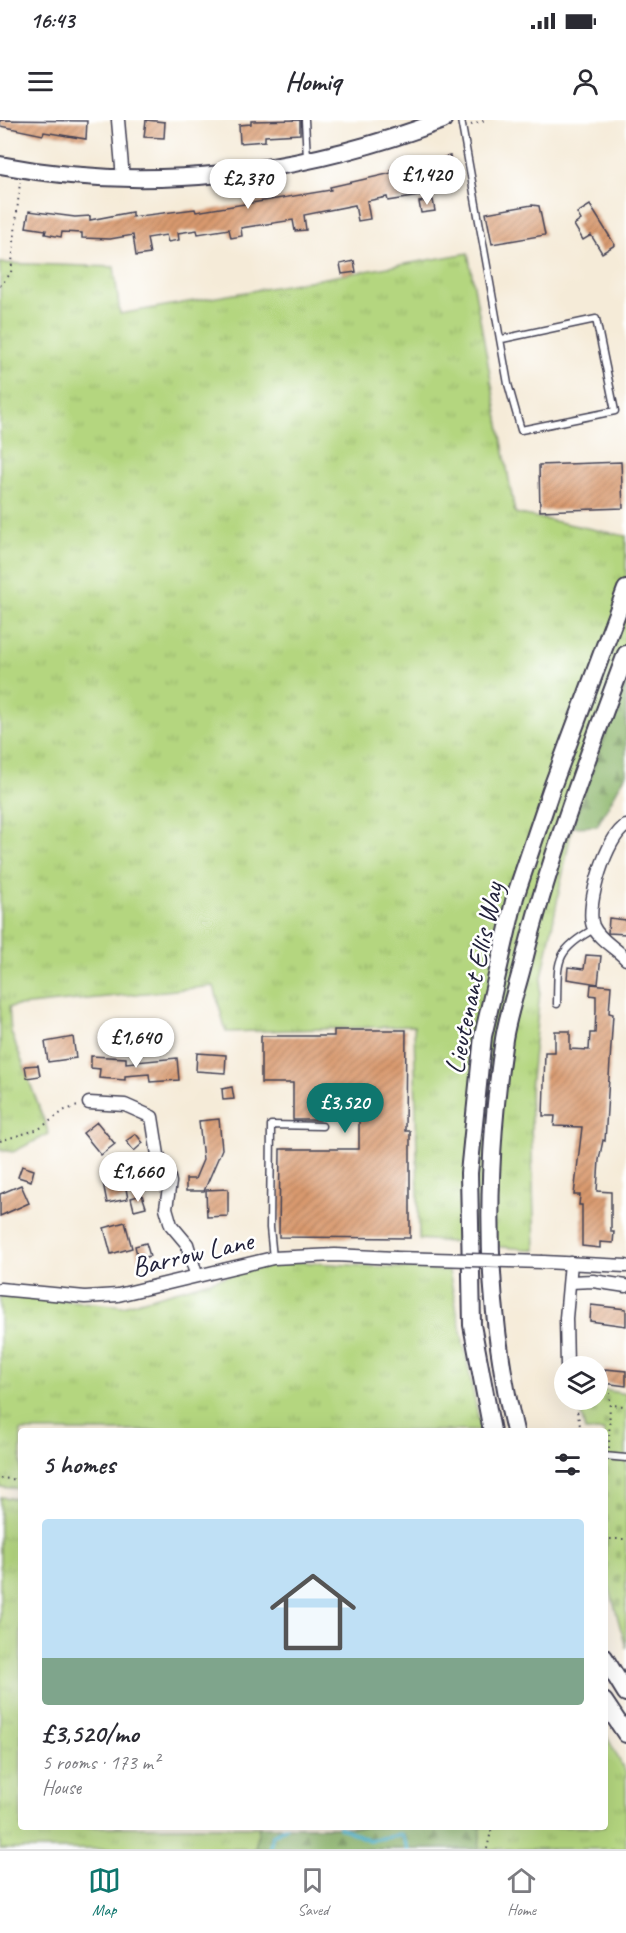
<!DOCTYPE html>
<html lang="en">
<head>
<meta charset="utf-8">
<style>
	body { margin:0; font-family:Caveat,sans-serif; background:#f7f7f7; color:#2b2b33; height:100vh; display:flex; flex-direction:column; font-size:22px; white-space:nowrap }
	* { box-sizing:border-box; margin:0 }
	p { font-size:20px; color:#7c7c81 }
	.icon { flex:none; width:33px; height:33px; fill:none; stroke:currentColor; stroke-width:2; stroke-linecap:round; stroke-linejoin:round }
	.map { position:relative; flex:1; overflow:hidden }
	.sheet { position:absolute; left:18px; top:1308px; width:590px; height:402px; display:flex; flex-direction:column; background:#fff; border-radius:6px; box-shadow:0 6px 24px #0002 }
	.sheet>* { flex:none }
	.controls { position:absolute; left:554px; top:1236px; display:grid; gap:12px }
	.controls a { display:grid; place-items:center; width:54px; height:54px; border-radius:50%; background:#fff; box-shadow:0 6px 24px #0002; font-size:30px }
	.price { position:absolute; translate:-50% -51px; padding:0 14px; border-radius:21px; background:#fff; color:#222; font-size:20px; line-height:39px; filter:drop-shadow(0 2px 3px #0008) }
	.price::after { content:''; position:absolute; left:50%; top:36px; width:18px; height:14px; margin-left:-9px; background:inherit; clip-path:polygon(0 0,100% 0,50% 100%) }
	.price.selected { background:#0f766e; color:#fff }
	ul { padding:0; list-style:none }
	li { display:grid; align-content:center; gap:12px; height:318px; padding:0 24px }
	li+li { border-top:2px solid #e1e1e2 }
	li span { display:grid; place-items:center; height:186px; border-radius:6px; color:#555 }
	li>.icon { margin-inline-start:auto }
	span .icon { width:108px; height:108px; fill:#fffc; stroke-width:1 }
	li b { font-size:26px }
	h2 { display:flex; justify-content:space-between; align-items:center; height:72px; padding:0 24px; font-size:26px }
	.status { display:flex; justify-content:space-between; align-items:center; height:42px; padding:0 30px; background:#fff; direction:ltr }
	.status svg { height:16px; fill:currentColor }
	header { display:flex; justify-content:space-between; align-items:center; height:78px; padding:0 24px; background:#fff; font-size:27px; font-weight:700 }
	.tabs { display:flex; justify-content:space-around; align-items:center; height:84px; border-top:2px solid #e1e1e2; background:#fff; font-size:16px; color:#7c7c81 }
	.tabs a { display:grid; justify-items:center; gap:3px }
	.tabs .selected { color:#0f766e }
	.map>svg:first-child { display:block }
	.grass { fill:url(#grass-tufts); stroke:#6b7c5d; stroke-width:1.5 }
	.forest { fill:url(#forest-firs); stroke:#586c54; stroke-width:1.5 }
	.cemetery { fill:url(#cemetery-stones); stroke:#6b7c5d; stroke-width:1.5 }
	.lines { fill:none; stroke-linecap:round; stroke-linejoin:round }
	.stream { stroke:#54bad3; stroke-width:4 }
	.building { fill:url(#building-hatch) }
	.lane-casing { stroke:#424053; stroke-width:9 }
	.street-casing { stroke:#424053; stroke-width:15 }
	.secondary-casing { stroke:#424053; stroke-width:20 }
	.path { stroke:#424053; stroke-width:2; stroke-dasharray:1.5 4.5; stroke-linecap:butt }
	.lane { stroke:#fff; stroke-width:6 }
	.street { stroke:#fff; stroke-width:12 }
	.secondary { stroke:#fff; stroke-width:16 }
	.street-bridge-casing { stroke:#424053; stroke-width:15; stroke-linecap:butt }
	.street-bridge { stroke:#fff; stroke-width:12 }
	.labels { text-anchor:middle; stroke-width:5; stroke-linejoin:round; paint-order:stroke }
	.street-label { font-size:28px; fill:#22223b; stroke:#fff }
</style>
</head>
<body>
<div class="status"><b>16:43</b><svg viewBox="0 0 49 12"><path d="M0 12V9h3v3zM5 12V6h3v6zM10 12V3h3v9zM15 12V0h3v12zM26 1h20v11H26zM47 4h2v5h-2z"/></svg></div>
<header><svg class="icon" aria-label="menu" viewBox="0 0 24 24"><path d="M4 6h16M4 12h16M4 18h16"/></svg>Homiq<svg class="icon" aria-label="person" viewBox="0 0 24 24"><circle cx="12" cy="8" r="4"/><path d="M4 21q1-7 8-7t8 7"/></svg></header>
<div class="map">
<svg width="626" height="1729" viewBox="0 0 626 1729">
	<defs>
		<pattern id="grass-tufts" width="24" height="20" patternUnits="userSpaceOnUse" patternTransform="scale(1.5)"><rect width="24" height="20" fill="#b4d67f"/><path d="M3 7l-1-3M5 7V3M7 7l1-3M15 17l-1-3M17 17v-4M19 17l1-3" fill="none" stroke="#9ab76f"/></pattern>
		<pattern id="forest-firs" width="22" height="20" patternUnits="userSpaceOnUse" patternTransform="scale(1.5)"><rect width="22" height="20" fill="#8fb76e"/><path d="M5 1l3.5 6h-7zM16 11l3.5 6h-7z" fill="#74945c"/></pattern>
		<pattern id="cemetery-stones" width="16" height="16" patternUnits="userSpaceOnUse" patternTransform="scale(1.5)"><rect width="16" height="16" fill="#b4d67f"/><path d="M2 7V4a2 2 0 0 1 4 0v3zM10 15v-3a2 2 0 0 1 4 0v3z" fill="#9ab76f"/></pattern>
		<pattern id="building-hatch" width="6" height="6" patternUnits="userSpaceOnUse" patternTransform="scale(1.5)"><rect width="6" height="6" fill="#d99a6e"/><path d="M-1 1l2-2M0 6l6-6M5 7l2-2" fill="none" stroke="#b07d5c"/></pattern>
	</defs>
	<rect width="100%" height="100%" fill="#fff"/>
	<filter id="ink" filterUnits="userSpaceOnUse"><feTurbulence type="fractalNoise" baseFrequency=".0167" numOctaves="2"/><feDisplacementMap in="SourceGraphic" scale="12" xChannelSelector="R" yChannelSelector="G"/><feConvolveMatrix kernelMatrix="1 2 1 2 8 2 1 2 1" color-interpolation-filters="sRGB"/></filter>
	<filter id="wash" filterUnits="userSpaceOnUse"><feTurbulence type="fractalNoise" baseFrequency=".008" numOctaves="4" result="noise"/><feDisplacementMap in="SourceGraphic" scale="24" xChannelSelector="R" yChannelSelector="G"/><feGaussianBlur stdDeviation="1.35" result="paint"/><feColorMatrix in="noise" values="0 0 0 0 0 0 0 0 0 0 0 0 0 0 0 0 0 1.4 0 .05"/><feComposite in="paint" operator="in"/></filter>
	<g filter="url(#wash)">
		<rect width="100%" height="100%" fill="#f5ebd8"/>
		<g class="grass">
			<path d="M468 133 515 393 626 416V561L572 707 541 862 530 969 535 1130 419 1119 414 906 226 912 214 866 9 887 11 912 49 1014 13 1032 0 1030V143L114 147 120 194Z"/>
			<path d="M280 1141 449 1151 481 1311H21V1369L0 1367V1174L123 1186Z"/>
			<path d="M0 1377 21 1379V1707H604L605 1613 626 1653V1729H0Z"/>
		</g>
		<g class="forest">
			<path d="M626 561V654L597 706 572 707Z"/>
			<path d="M259 1707H481L479 1729H255Z"/>
		</g>
		<path class="cemetery" d="M597 1269 626 1274V1528L605 1452 604 1311H585L578 1280H597Z"/>
		<g class="lines">
			<g class="stream">
				<path d="M340 1707 369 1720 402 1715 408 1729"/>
				<path d="M270 1729 272 1716 286 1707"/>
			</g>
		</g>
		<g id="blocks">
			<g class="building">
				<path d="M0 0 87 1 86 19 44 12 43 15 0 6Z"/>
				<path d="M146 0 165 2 164 18 144 17Z"/>
				<path d="M300 0V14L265 16V21L240 23 239 5 251 4V1Z"/>
				<path d="M450 36 454 57 417 60 420 76 388 81 387 77 367 81 370 99 358 101 355 85 304 95 306 110 295 111 293 100 241 108 242 116 231 118 229 109 198 114 197 110 178 113 179 120 168 122 166 115 147 118 150 134 136 136 133 115 110 119 82 118V113L62 112 61 117 45 114 46 110 26 107 29 91 75 97 90 96V100L132 92V97L195 89 196 92 331 70 330 67 392 53 391 50Z"/>
				<path d="M433 80 435 91 421 93 419 82Z"/>
				<path d="M532 85 539 86 545 115 492 124 486 93Z"/>
				<path d="M590 85 615 125 602 133 591 115 583 120 574 105 581 100 577 93Z"/>
				<path d="M354 141 356 152 342 154 340 144Z"/>
				<path d="M621 342 623 388 540 391 539 345Z"/>
				<path d="M609 798 626 800V814L608 813Z"/>
				<path d="M586 835 601 836 598 864 567 859 568 847 584 849Z"/>
				<path d="M591 864 611 866 609 893 613 894 605 1021 603 1020 599 1040 597 1071 611 1072V1112H614L613 1123 600 1122V1128L582 1126V1085H579L580 1075H574L582 1007 554 1006 555 996H543L545 932H555V911H570V929L589 930 590 913H595L596 890V876L590 875Z"/>
				<path d="M334 910H406L405 1011H410V1118L279 1117 280 1029H359V994H320V1000H293V963H261V916H334Z"/>
				<path d="M73 917 76 938 48 942 45 922Z"/>
				<path d="M197 933 226 935 225 953 196 951Z"/>
				<path d="M91 936 126 938V943L177 938 179 960 150 962 149 954 125 956V960L99 958 100 949 91 948Z"/>
				<path d="M38 945 40 956 27 958 25 946Z"/>
				<path d="M232 967 234 979 223 980 222 969Z"/>
				<path d="M219 999 222 1029 204 1071H186V1059H195L203 1040 199 1001Z"/>
				<path d="M97 1002 115 1024 101 1035 83 1013Z"/>
				<path d="M136 1014 143 1023 134 1031 126 1021Z"/>
				<path d="M22 1046 34 1050 31 1061 18 1057Z"/>
				<path d="M123 1053 128 1079 107 1083 102 1057Z"/>
				<path d="M21 1065 29 1083 0 1096V1074Z"/>
				<path d="M228 1069V1096L207 1097 206 1070Z"/>
				<path d="M142 1075 146 1087 134 1090 131 1078Z"/>
				<path d="M125 1102 132 1128 111 1134 104 1108Z"/>
				<path d="M146 1123 150 1136 138 1139 135 1126Z"/>
				<path d="M591 1185 626 1189V1206L590 1201Z"/>
				<path d="M605 1249 626 1251V1266L604 1263Z"/>
			</g>
		</g>
	</g>
	<g filter="url(#ink)">
		<use href="#blocks" fill-opacity="0" stroke="#424053" stroke-width="1.5"/>
		<g class="lines">
			<defs>
				<g id="lane">
					<path d="M305 0 307 38"/>
					<path d="M461 0 508 264 521 310 615 291 596 199 502 219"/>
					<path d="M557 884C558 841 554 831 594 809"/>
					<path d="M273 1138 270 1108 271 1005 322 1006"/>
					<path d="M604 1336 626 1338"/>
				</g>
				<g id="street">
					<path d="M118 0 123 59"/>
					<path d="M626 706C607 715 585 786 593 806 599 820 616 828 626 839"/>
					<path d="M89 983 125 985 152 997 158 1035 167 1050 170 1062 166 1088 171 1105 187 1124 196 1154"/>
					<path d="M543 1142 626 1146"/>
					<path d="M570 1162 593 1161 626 1166"/>
					<path d="M0 1169 85 1177 118 1175 273 1138 335 1135 395 1138"/>
					<path d="M567 1246 566 1198 571 1143"/>
				</g>
				<g id="secondary">
					<path d="M0 45C150 74 302 54 443 0"/>
					<path d="M492 1311 472 1205 469 1053 483 916 515 777 551 670 626 469"/>
					<path d="M515 1311C484 1184 485 1047 504 919 508 894 517 868 523 844 549 738 588 636 626 534"/>
					<path d="M604 1537 626 1573"/>
					<path d="M604 1581 626 1614"/>
				</g>
			</defs>
			<use href="#lane" class="lane-casing"/>
			<use href="#street" class="street-casing"/>
			<use href="#secondary" class="secondary-casing"/>
			<g class="path">
				<path d="M471 5 485 0"/>
				<path d="M0 166 11 153 20 62"/>
				<path d="M0 1021 39 1009 65 990 78 986"/>
				<path d="M575 1280 581 1311"/>
				<path d="M609 1285 626 1286"/>
				<path d="M609 1328 610 1273"/>
				<path d="M0 1358 21 1360"/>
				<path d="M604 1419H626"/>
				<path d="M487 1729 492 1707"/>
			</g>
			<use href="#lane" class="lane"/>
			<use href="#street" class="street"/>
			<use href="#secondary" class="secondary"/>
			<defs>
				<path id="street-bridge" d="M395 1138 543 1142"/>
			</defs>
			<use href="#street-bridge" class="street-bridge-casing"/>
			<use href="#street-bridge" class="street-bridge"/>
		</g>
	</g>
	<g class="labels">
		<g class="street-label">
			<text transform="translate(473 858) rotate(-78)" y="10">Lieutenant Ellis Way</text>
			<text transform="translate(192 1133) rotate(-13)" y="10">Barrow Lane</text>
		</g>
	</g>
</svg>
<div class="controls">
<a><svg class="icon" aria-label="layers" viewBox="0 0 24 24"><path d="M12 4l9 5-9 5-9-5zM3 14l9 5 9-5"/></svg></a>
</div>
<b class="price" style="left:427px;top:86px">£1,420</b>
<b class="price" style="left:248px;top:90px">£2,370</b>
<b class="price" style="left:136px;top:949px">£1,640</b>
<b class="price selected" style="left:345px;top:1014px">£3,520</b>
<b class="price" style="left:138px;top:1083px">£1,660</b>
<section class="sheet">
<h2>5 homes<svg class="icon" aria-label="filters" viewBox="0 0 24 24"><path d="M4 7h16M4 17h16"/><circle cx="9" cy="7" r="2"/><circle cx="15" cy="17" r="2"/></svg></h2>
<ul>
<li><span style="background:linear-gradient(#bfe0f5 75%,#7fa58c 0)"><svg class="icon" aria-label="home" viewBox="0 0 24 24"><path d="M3 11l9-7 9 7M6 9v11h12V9"/></svg></span><div><b>£3,520/mo</b><p>5 rooms · 173 m²</p><p>House</p></div></li>
</ul>
</section>
</div>
<nav class="tabs">
<a class="selected"><svg class="icon" aria-label="map" viewBox="0 0 24 24"><path d="M3 6l6-2 6 2 6-2v14l-6 2-6-2-6 2zM9 4v14M15 6v14"/></svg>Map</a>
<a><svg class="icon" aria-label="saved" viewBox="0 0 24 24"><path d="M7 4h10v16l-5-4-5 4z"/></svg>Saved</a>
<a><svg class="icon" aria-label="home" viewBox="0 0 24 24"><path d="M3 11l9-7 9 7M6 9v11h12V9"/></svg>Home</a>
</nav>
</body>
</html>
